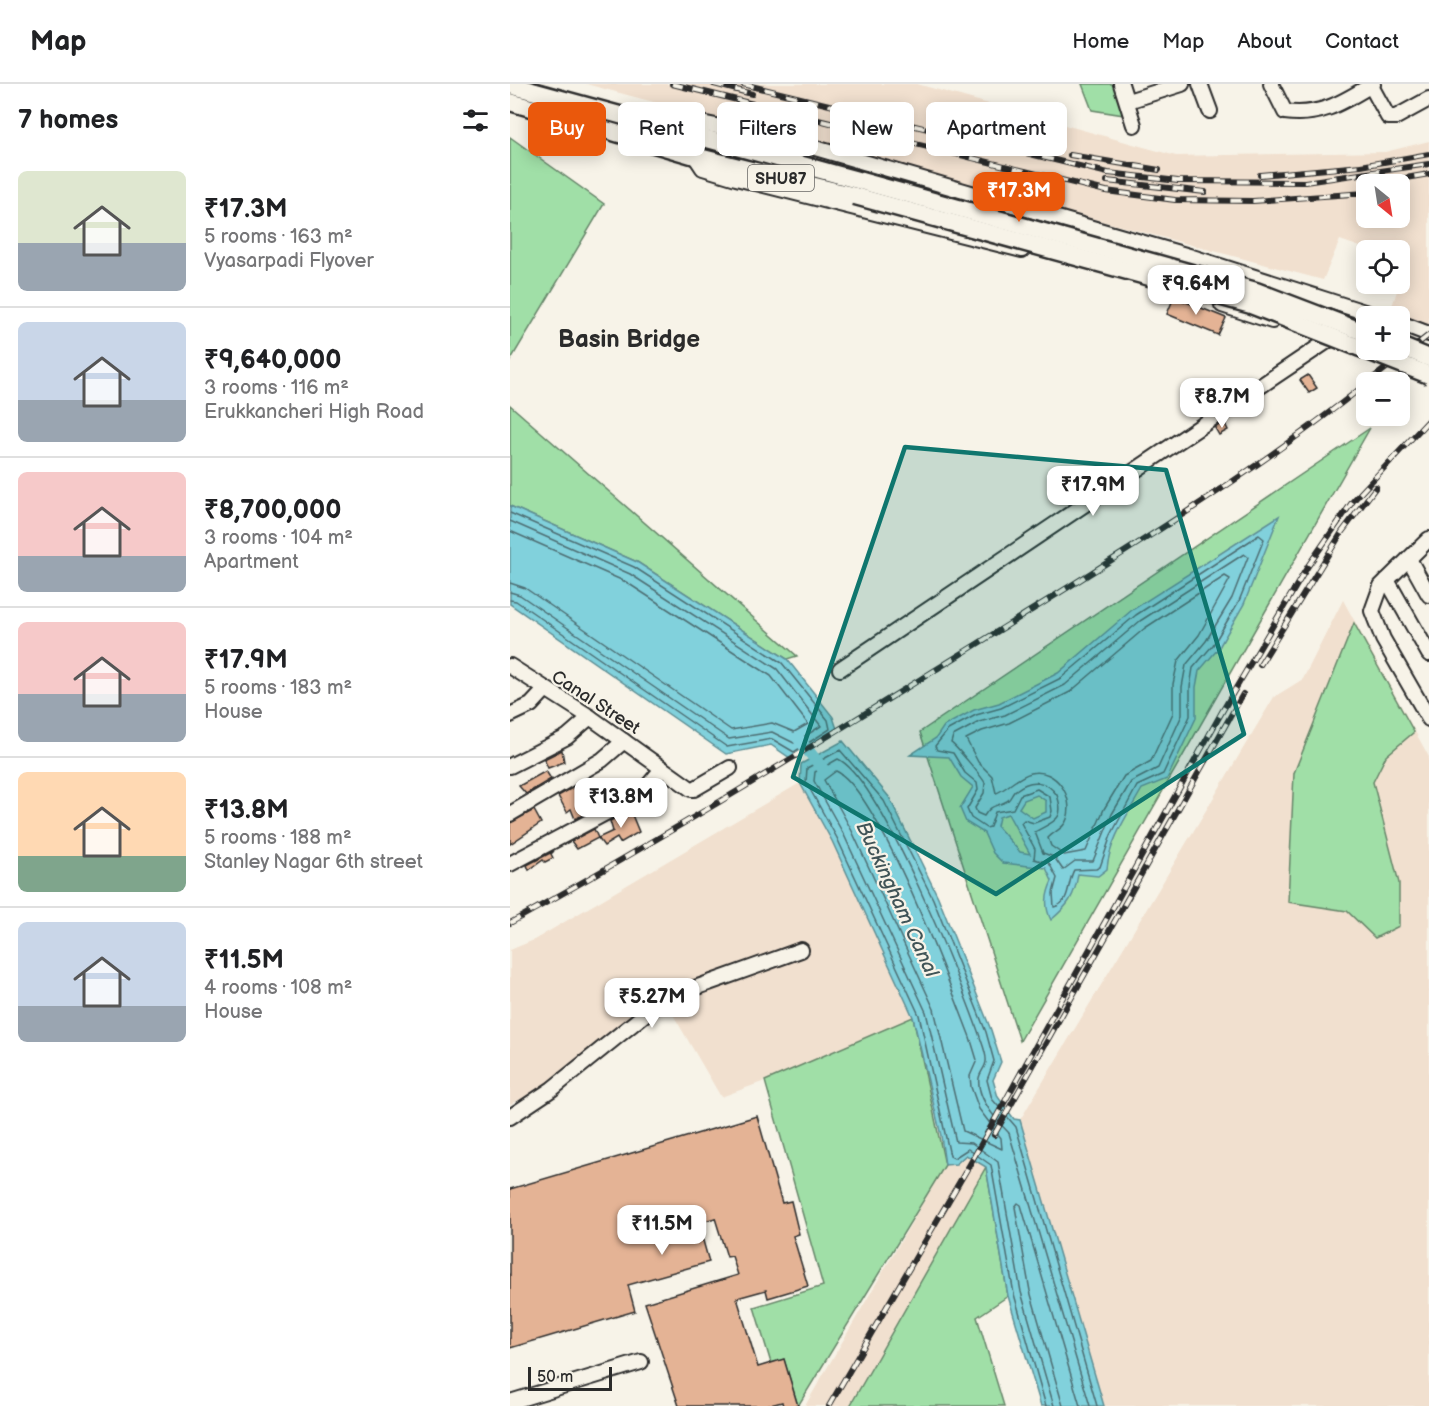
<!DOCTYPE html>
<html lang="en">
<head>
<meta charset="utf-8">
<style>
	body { margin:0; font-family:"Balsamiq Sans",sans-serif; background:#f6f6f6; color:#202124; height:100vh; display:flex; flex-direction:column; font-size:22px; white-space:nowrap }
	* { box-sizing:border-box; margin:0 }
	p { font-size:20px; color:#757577 }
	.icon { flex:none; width:33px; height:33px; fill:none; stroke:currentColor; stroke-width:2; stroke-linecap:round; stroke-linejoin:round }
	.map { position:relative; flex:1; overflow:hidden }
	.side { display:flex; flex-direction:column; background:#fff; width:510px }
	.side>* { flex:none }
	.guide { position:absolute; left:18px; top:18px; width:570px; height:54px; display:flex; gap:12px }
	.needle { width:39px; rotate:150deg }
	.tools { position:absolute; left:846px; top:90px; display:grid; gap:12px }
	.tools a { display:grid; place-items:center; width:54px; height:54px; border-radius:9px; background:#fff; box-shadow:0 3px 15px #0003; font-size:30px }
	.scale { position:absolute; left:18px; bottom:15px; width:84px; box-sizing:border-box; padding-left:6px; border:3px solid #2b2b2b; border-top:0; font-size:16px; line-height:21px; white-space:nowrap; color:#2b2b2b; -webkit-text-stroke:4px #f7f3e8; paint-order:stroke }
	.price { position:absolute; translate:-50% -51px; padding:0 14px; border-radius:12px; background:#fff; color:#222; font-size:20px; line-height:39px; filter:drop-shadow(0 2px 3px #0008) }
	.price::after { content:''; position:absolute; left:50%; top:36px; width:18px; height:14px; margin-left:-9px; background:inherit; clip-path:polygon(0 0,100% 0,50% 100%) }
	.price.selected { background:#ea580c; color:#fff }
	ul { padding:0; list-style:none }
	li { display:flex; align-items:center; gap:18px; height:150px; padding:0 18px }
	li+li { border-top:2px solid #e0e0e0 }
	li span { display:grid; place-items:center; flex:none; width:168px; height:120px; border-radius:9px; color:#555 }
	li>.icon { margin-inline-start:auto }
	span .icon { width:72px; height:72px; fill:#fffc; stroke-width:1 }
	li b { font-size:26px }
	h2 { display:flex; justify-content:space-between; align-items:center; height:72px; padding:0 18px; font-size:26px }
	.pill { padding:0 21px; border-radius:9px; background:#fff; box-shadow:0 3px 15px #0003; font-size:21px; line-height:54px }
	.pill.selected { background:#ea580c; color:#fff }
	header { display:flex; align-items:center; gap:36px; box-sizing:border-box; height:84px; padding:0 30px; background:#fff; border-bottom:2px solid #e0e0e0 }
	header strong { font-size:28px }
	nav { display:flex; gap:33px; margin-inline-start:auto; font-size:21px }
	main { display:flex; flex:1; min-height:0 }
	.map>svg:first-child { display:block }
	.built { fill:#f1e0cf; fill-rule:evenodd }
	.green { fill:#a0dfa7; stroke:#668569; stroke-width:1.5 }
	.water { fill:#81d1dc; stroke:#5f8f95; stroke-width:1.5; fill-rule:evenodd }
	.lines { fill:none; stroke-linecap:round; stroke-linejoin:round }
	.shore { stroke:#4d6d72; stroke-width:1.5 }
	.canal { stroke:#81d1dc; stroke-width:12 }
	.building { fill:#e4b395; stroke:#2b2b2b; stroke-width:1.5 }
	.minor-casing { stroke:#2b2b2b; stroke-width:18 }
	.major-casing { stroke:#2b2b2b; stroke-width:21 }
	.minor { stroke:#f7f3e8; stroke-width:14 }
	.major { stroke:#f7f3e8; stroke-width:16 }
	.rail-casing { stroke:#2b2b2b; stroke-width:6 }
	.rail { stroke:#f7f3e8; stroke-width:4; stroke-dasharray:11; stroke-linecap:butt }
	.major-bridge-casing { stroke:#2b2b2b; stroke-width:21; stroke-linecap:butt }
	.major-bridge { stroke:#f7f3e8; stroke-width:16 }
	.marked { fill:#0f766e; fill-opacity:0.2; stroke:#0f766e; stroke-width:4.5; stroke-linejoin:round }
	.labels { text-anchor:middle; stroke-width:4.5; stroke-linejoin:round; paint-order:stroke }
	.shield { fill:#f7f3e8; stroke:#686764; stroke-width:1.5 }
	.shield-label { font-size:16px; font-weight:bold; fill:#2b2b2b }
	.street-label { font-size:18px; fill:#2b2b2b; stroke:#f7f3e8 }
	.water-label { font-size:20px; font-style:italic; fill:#405457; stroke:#f7f3e8 }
	.district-label { font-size:24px; font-weight:bold; fill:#2b2b2b; stroke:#f7f3e8 }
</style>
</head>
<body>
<header>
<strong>Map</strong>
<nav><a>Home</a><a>Map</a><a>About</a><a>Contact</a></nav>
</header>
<main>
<section class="side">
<h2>7 homes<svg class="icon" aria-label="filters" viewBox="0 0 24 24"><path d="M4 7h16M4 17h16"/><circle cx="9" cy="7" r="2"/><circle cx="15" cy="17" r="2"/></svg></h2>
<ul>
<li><span style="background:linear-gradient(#dfe7d0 60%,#9aa5b1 0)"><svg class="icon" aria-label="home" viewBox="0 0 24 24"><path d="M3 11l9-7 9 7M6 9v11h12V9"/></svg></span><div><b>₹17.3M</b><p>5 rooms · 163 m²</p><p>Vyasarpadi Flyover</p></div></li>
<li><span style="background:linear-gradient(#c9d6e8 65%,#9aa5b1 0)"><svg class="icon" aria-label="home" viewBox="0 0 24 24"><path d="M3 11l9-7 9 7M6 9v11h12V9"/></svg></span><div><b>₹9,640,000</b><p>3 rooms · 116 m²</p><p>Erukkancheri High Road</p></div></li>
<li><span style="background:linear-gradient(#f6c9c9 70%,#9aa5b1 0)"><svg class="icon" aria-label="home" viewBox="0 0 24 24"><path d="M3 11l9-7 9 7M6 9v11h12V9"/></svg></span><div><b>₹8,700,000</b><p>3 rooms · 104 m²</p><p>Apartment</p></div></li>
<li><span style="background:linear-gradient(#f6c9c9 60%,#9aa5b1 0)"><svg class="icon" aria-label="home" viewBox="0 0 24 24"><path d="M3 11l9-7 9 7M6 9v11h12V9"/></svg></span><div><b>₹17.9M</b><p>5 rooms · 183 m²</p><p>House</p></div></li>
<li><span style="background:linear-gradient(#ffd9b3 70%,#7fa58c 0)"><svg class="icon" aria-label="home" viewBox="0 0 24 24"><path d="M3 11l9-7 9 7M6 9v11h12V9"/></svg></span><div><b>₹13.8M</b><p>5 rooms · 188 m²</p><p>Stanley Nagar 6th street</p></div></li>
<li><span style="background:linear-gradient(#c9d6e8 70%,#9aa5b1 0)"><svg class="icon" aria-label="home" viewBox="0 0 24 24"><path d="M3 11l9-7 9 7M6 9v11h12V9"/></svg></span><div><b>₹11.5M</b><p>4 rooms · 108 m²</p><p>House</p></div></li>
</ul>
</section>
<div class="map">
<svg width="919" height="1322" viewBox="0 0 919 1322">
	<rect width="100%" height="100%" fill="#f7f3e8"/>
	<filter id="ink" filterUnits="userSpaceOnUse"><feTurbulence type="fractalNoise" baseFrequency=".0167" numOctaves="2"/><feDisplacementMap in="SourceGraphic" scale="12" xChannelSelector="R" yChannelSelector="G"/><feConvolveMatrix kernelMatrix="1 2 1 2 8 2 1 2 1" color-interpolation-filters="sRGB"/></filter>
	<g filter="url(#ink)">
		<g class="built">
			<path d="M76 0H407L666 72 875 68 919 57V243L880 228 896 180 890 178V166H859L830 156 813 196ZM856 100H890V134H856Z"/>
			<path d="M833 516 919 673V1322H594L510 1036 764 613 793 595Z"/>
			<path d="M290 699 322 757 403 933 255 997 211 1013 151 910 32 1005 0 1020V866L24 856Z"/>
			<path d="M456 1071 476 1083 340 1322H295L435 1081 446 1080Z"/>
		</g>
		<g class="green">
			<path d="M572 0H603L614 31 582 26Z"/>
			<path d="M0 53 94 120 0 277Z"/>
			<path d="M0 321 287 572 277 575 127 478 0 422Z"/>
			<path d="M860 344 510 957 410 648Z"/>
			<path d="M844 539 904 648 876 672 863 698 889 799V842L865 854 837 827 778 818 784 689Z"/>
			<path d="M403 933 435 1081 288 1322 274 1276 261 1279 244 1223 313 1202 255 997Z"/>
			<path d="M476 1083 498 1212 467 1233 494 1322H340Z"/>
		</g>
		<g class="water">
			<path d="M0 422 127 478 277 575 323 633 328 648 283 676 261 661 216 670 0 520Z"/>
			<path d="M769 432 734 520 708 565 689 587 686 603V634L657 695 632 705C618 730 599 757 597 785L588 792 568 790C565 812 558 822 541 836 534 822 536 810 542 797L536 784 493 779 483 769 474 749 456 738 450 724 463 703 451 693 439 673 400 671 426 654 434 642 464 626 489 619 548 589 622 526ZM527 711 536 717V728L523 734 509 724 514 716ZM498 730 520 770 510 768 487 742 489 733Z"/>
			<path d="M333 657 379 713 428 813 481 946 491 978 483 996 488 1013 504 1035 510 1036 594 1322H531L498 1212 476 1083 456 1071 446 1080 435 1081 431 1052 403 933 322 757 290 699 291 680Z"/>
		</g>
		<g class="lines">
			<g class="shore">
				<path d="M0 429 124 483 272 579 318 636 320 645 284 668 262 655 217 663 6 517 0 516"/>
				<path d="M0 437 120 490 267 585 311 642 284 659 262 648 219 655 10 511 0 508"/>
				<path d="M0 447 116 498 261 592 298 640 284 648 262 639 221 646 15 504 0 499"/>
				<path d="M749 451 754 455 729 517 703 561 683 584 680 603V632L653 690 627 702 601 751 590 783 586 785 564 786C557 798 561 819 544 823L543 809 547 794 539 779 524 775 525 765 511 739 514 736 524 739 540 733 542 727 540 713 527 705 510 711 503 725 485 728 480 743 476 744 461 734 457 725 468 706 467 699 455 689 443 669 427 666 425 662 438 646 466 631 491 624 551 594 626 531Z"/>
				<path d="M734 470 738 473 722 514 696 557 676 581 672 603V631L648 684 621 698 602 730 583 777H565L553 786 544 773 533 769 525 748C543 737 556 737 547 711 536 696 521 694 506 706 502 708 501 715 497 717 486 723 481 720 474 732L467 729 465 724 474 709 475 699C473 694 445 661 441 659L443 652 469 638 495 631 555 601 630 537Z"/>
				<path d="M715 492 720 495 689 551 668 577 663 600V629L641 677 614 692 594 725 576 767 554 771 541 762 538 754C544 747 554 745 557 735 565 714 546 683 521 689 508 692 493 708 486 709L482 692 468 678 456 655 472 647 499 639 560 608 635 544Z"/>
				<path d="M326 687C368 706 441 904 460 953L467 976 460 992 461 1003 469 1025 491 1054 492 1065 453 1047 424 925 342 747 314 696Z"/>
				<path d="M536 1322 504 1210 481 1081 458 1065 444 1074 440 1072 409 931 327 754 296 698 297 684 330 666 374 717 423 815 476 948 484 977 477 996 482 1015 506 1043 587 1322"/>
				<path d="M544 1322 511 1208 488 1078 462 1059 446 1058 416 928 334 751 304 697 305 688 328 675C370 694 452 901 469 950 471 957 477 970 476 977 476 983 470 988 469 994 466 1013 487 1037 499 1049L580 1322"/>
				<path d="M553 1322 520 1207 505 1123 508 1119 511 1121 570 1322"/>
			</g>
			<path class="canal" d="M288 654 313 685"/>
		</g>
		<g class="building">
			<path d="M664 213 716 234 708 251 657 230Z"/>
			<path d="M798 291 807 304 799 309 790 296Z"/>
			<path d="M714 338 718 346 709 351 705 344Z"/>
			<path d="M52 666 54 678 38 684 34 675Z"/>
			<path d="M36 687 41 695 16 710 9 702Z"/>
			<path d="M64 703 72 718 68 721 73 731 65 735 61 725 57 728 48 712Z"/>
			<path d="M24 726 31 739 0 760V739Z"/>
			<path d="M120 726 129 748 110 759 107 754 94 762 88 754 103 747 100 737Z"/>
			<path d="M84 745 88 754 67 765 61 757Z"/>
			<path d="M44 767 41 770 43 774 35 778 33 776 19 786 17 781Z"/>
			<path d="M247 1032 272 1119 281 1117 289 1150 283 1152 298 1202 258 1214 256 1206 227 1214 248 1283 274 1275 288 1322H273L272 1318 257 1322H169L135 1219 228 1191 222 1172 217 1173 205 1134 188 1139 199 1178 118 1201 125 1227 0 1264V1105Z"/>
		</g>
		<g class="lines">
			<defs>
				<g id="minor">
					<path d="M611 0 624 41"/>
					<path d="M690 0 700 27"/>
					<path d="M761 0 775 28C811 33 833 18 863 0"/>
					<path d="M860 0 878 33H886L919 15"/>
					<path d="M618 17 672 0"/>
					<path d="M162 45 177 36 288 59 679 172 867 232"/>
					<path d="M185 72 193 84 226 94 512 166"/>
					<path d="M712 221 762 237"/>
					<path d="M890 239 919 250"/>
					<path d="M919 455 871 502 862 527 873 555 919 635"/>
					<path d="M899 475 919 511"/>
					<path d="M877 496 919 570"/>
					<path d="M0 582 80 633 181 705H184L220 684"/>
					<path d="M330 585 819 256"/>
					<path d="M0 631 21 621 35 606"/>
					<path d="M0 682 57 653 80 633"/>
					<path d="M0 730 92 676 114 657"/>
					<path d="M0 780 131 710 152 685"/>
					<path d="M0 1033 42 1005 145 922 182 905 291 866"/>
					<path d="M0 1318 131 1278"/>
				</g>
				<g id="major">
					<path d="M0 1 351 97"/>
					<path d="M0 18 185 72 345 112"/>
				</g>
			</defs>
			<use href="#minor" class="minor-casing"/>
			<use href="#major" class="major-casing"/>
			<use href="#minor" class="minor"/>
			<use href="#major" class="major"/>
			<defs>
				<g id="rail">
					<path d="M162 0 596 107 665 116 743 117 856 109"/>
					<path d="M204 0 242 10"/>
					<path d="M233 0 598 89 668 97 795 98 919 80"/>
					<path d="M560 71 649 86"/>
					<path d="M750 91 851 82 919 70"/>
					<path d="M597 97 695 108"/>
					<path d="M861 100 919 90"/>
					<path d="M858 298 919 251"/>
					<path d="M750 581 832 448 866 403"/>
					<path d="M0 839C160 750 316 654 472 557 603 475 735 396 856 300"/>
					<path d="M484 1051 733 610"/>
					<path d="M319 1322 460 1080 713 626 798 482 843 417 919 336"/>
				</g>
			</defs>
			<use href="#rail" class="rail-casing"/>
			<use href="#rail" class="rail"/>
			<defs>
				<g id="major-bridge">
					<path d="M351 97 746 207 856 249"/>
					<path d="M345 112 741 221 919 291"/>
					<path d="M890 262 919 274"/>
				</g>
			</defs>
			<use href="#major-bridge" class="major-bridge-casing"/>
			<use href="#major-bridge" class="major-bridge"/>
		</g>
	</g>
	<path class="marked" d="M395 363 656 386 734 650 486 810 283 693Z"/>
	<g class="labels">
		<rect class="shield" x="238" y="81" width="66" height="26" rx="4.5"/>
		<g class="shield-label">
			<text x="271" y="100">SHU87</text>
		</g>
		<g class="street-label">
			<text transform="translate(86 618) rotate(33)" y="6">Canal Street</text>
		</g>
		<g class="water-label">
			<text transform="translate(388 815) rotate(65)" y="7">Buckingham Canal</text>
		</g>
		<g class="district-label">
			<text x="119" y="263">Basin Bridge</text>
		</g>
	</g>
</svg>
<div class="tools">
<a><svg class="needle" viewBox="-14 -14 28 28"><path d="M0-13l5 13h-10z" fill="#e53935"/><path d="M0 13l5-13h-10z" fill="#757577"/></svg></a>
<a><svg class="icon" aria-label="locate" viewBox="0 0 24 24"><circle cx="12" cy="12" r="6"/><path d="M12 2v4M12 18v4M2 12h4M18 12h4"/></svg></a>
<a>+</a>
<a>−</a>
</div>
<div class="scale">50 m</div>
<b class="price selected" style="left:509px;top:139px">₹17.3M</b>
<b class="price" style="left:686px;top:232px">₹9.64M</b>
<b class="price" style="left:712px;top:345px">₹8.7M</b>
<b class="price" style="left:583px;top:433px">₹17.9M</b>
<b class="price" style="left:111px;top:745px">₹13.8M</b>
<b class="price" style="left:142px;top:945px">₹5.27M</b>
<b class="price" style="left:152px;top:1172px">₹11.5M</b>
<div class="guide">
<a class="pill selected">Buy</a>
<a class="pill">Rent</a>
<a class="pill">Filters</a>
<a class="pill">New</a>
<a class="pill">Apartment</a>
</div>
</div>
</main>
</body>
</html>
